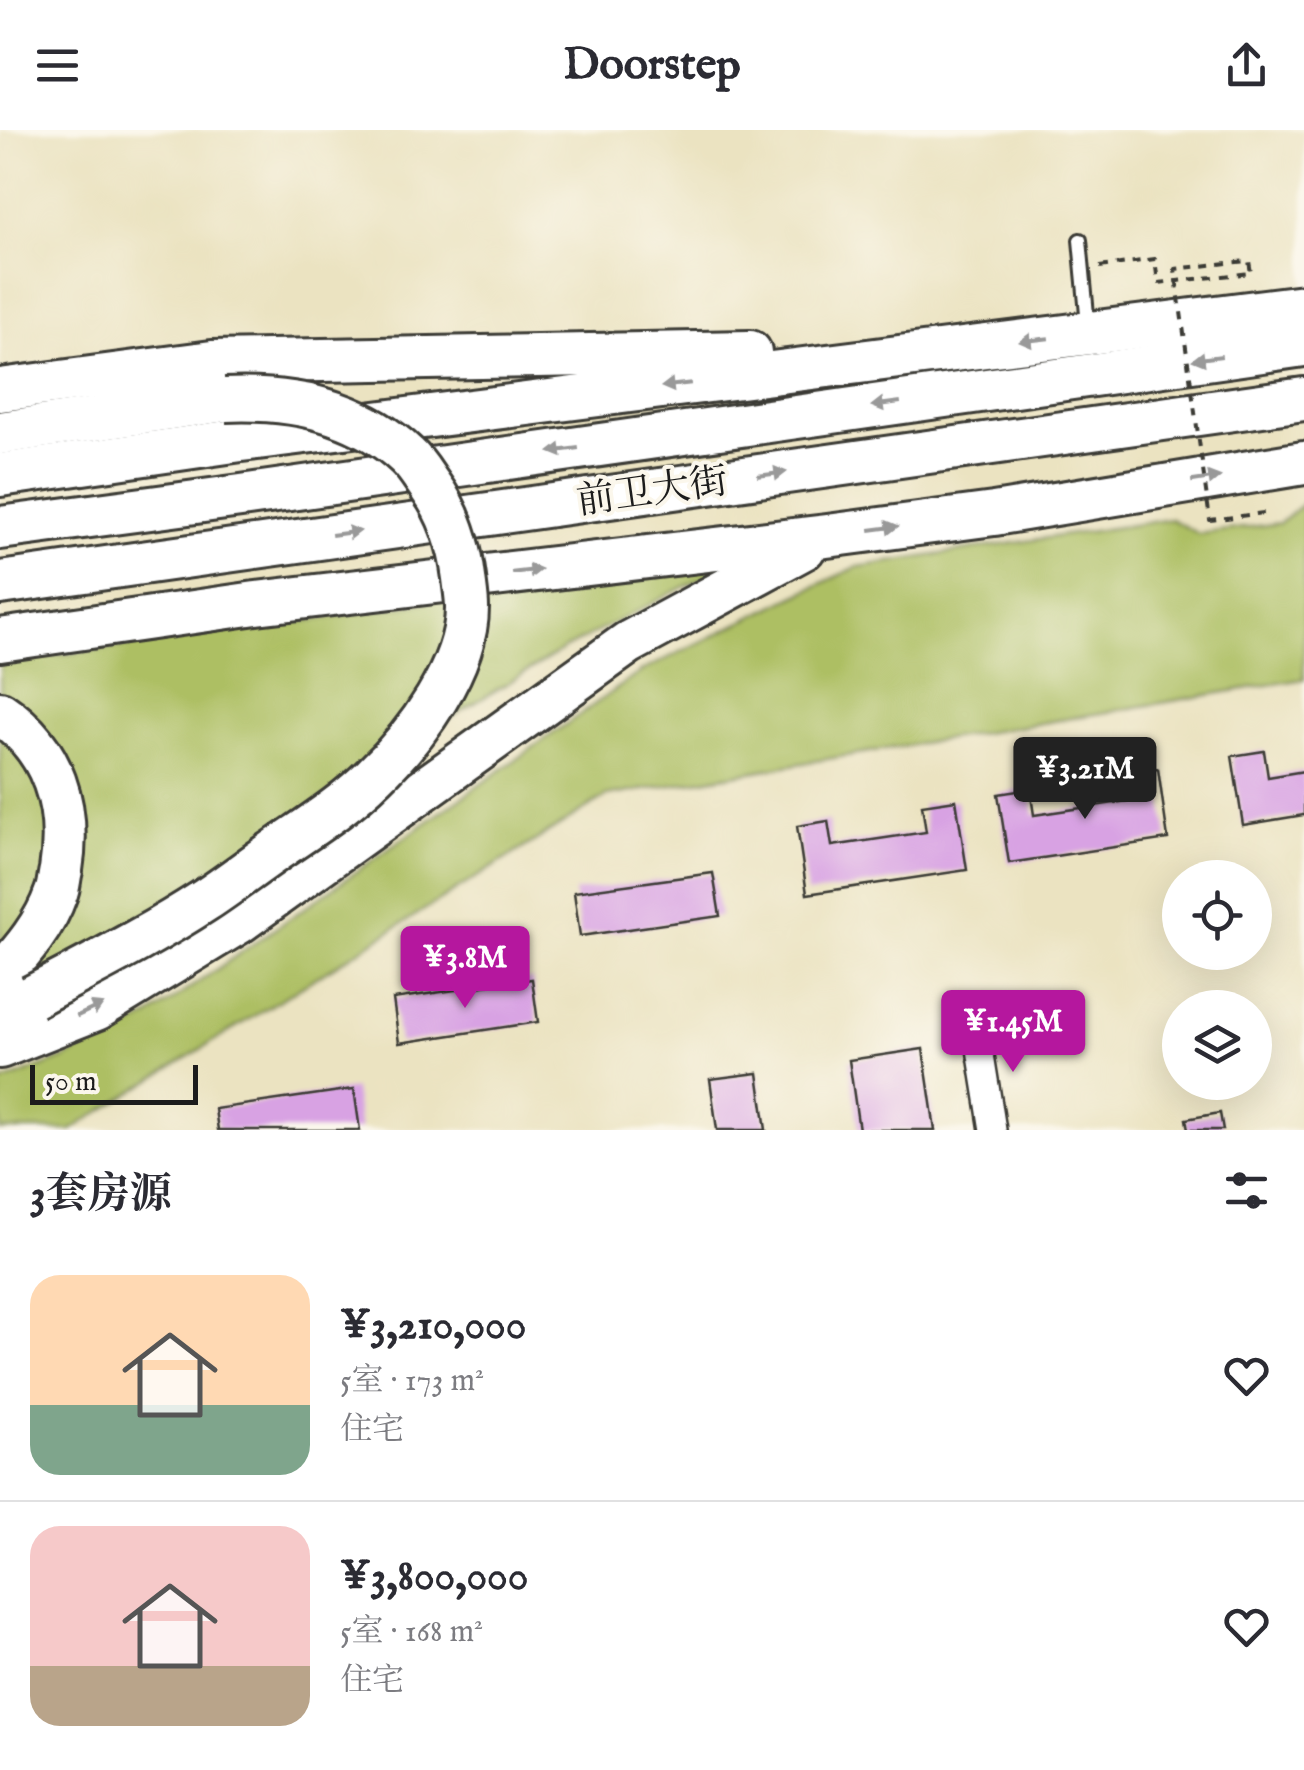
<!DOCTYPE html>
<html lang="zh">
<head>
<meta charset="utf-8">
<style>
	body { margin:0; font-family:"IM FELL English","Noto Serif SC",serif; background:#f2f2f3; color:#2b2b33; height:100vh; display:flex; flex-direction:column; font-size:38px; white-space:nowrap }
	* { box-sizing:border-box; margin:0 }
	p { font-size:32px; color:#7c7c81 }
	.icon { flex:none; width:55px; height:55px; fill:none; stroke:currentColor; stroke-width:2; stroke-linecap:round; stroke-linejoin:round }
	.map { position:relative; height:1000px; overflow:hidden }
	.side { display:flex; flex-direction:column; background:#fff; flex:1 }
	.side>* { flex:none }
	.buttons { position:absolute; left:1162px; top:730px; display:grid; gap:20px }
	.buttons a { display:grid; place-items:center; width:110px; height:110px; border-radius:50%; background:#fff; box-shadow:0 10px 40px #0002; font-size:50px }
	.scale { position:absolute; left:30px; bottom:25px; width:168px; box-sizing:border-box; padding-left:10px; border:5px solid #1c1c1c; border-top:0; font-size:28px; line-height:35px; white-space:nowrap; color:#1c1c1c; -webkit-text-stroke:8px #fbf7ec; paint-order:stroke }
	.price { position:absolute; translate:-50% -85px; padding:0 22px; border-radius:10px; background:#b5179e; color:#fff; font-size:32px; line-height:65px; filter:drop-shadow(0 2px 5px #0008) }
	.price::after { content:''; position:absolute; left:50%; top:60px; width:30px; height:22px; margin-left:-15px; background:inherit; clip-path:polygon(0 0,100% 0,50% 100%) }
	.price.active { background:#222; color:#fff }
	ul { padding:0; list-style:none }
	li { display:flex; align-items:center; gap:30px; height:250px; padding:0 30px }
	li+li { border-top:2px solid #e1e1e2 }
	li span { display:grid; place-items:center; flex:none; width:280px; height:200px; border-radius:30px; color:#555 }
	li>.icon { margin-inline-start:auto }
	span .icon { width:120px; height:120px; fill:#fffc; stroke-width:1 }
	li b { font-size:42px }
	h2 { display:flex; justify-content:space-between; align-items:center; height:120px; padding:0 30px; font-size:42px }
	header { display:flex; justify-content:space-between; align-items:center; height:130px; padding:0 30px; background:#fff; font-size:45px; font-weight:700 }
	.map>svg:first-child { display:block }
	.green { fill:#adbf63; stroke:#646e40; stroke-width:2.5 }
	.building { fill:#d8a2e3 }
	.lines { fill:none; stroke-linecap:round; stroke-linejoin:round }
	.service-casing { stroke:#3b3a35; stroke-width:18 }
	.minor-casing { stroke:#3b3a35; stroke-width:30 }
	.trunk-casing { stroke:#3b3a35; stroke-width:48 }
	.path { stroke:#3b3a35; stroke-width:4; stroke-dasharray:8 8; stroke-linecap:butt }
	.service { stroke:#fff; stroke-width:12 }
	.minor { stroke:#fff; stroke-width:25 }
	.trunk { stroke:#fff; stroke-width:42 }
	.trunk-bridge-casing { stroke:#3b3a35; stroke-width:48; stroke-linecap:butt }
	.path-bridge { stroke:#3b3a35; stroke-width:4; stroke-dasharray:8 8; stroke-linecap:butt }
	.trunk-bridge { stroke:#fff; stroke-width:42 }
	.oneway { fill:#999 }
	.labels { text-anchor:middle; stroke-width:8; stroke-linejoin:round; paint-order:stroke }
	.street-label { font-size:38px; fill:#1c1c1c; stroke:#fbf7ec }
</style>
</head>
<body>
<header><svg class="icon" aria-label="menu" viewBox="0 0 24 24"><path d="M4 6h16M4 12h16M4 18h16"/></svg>Doorstep<svg class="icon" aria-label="share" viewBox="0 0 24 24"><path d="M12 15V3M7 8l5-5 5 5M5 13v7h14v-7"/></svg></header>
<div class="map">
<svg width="1304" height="1000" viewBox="0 0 1304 1000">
	<rect width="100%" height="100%" fill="#fbf7ec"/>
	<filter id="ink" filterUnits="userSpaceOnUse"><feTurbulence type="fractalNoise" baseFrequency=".01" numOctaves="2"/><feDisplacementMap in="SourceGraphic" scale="20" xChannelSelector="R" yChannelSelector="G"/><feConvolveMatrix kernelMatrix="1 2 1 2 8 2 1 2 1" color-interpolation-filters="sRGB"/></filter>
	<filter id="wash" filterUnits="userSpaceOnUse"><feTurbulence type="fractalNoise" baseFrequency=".0048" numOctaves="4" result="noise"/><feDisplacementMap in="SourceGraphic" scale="40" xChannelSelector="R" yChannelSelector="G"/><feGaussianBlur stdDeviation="2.25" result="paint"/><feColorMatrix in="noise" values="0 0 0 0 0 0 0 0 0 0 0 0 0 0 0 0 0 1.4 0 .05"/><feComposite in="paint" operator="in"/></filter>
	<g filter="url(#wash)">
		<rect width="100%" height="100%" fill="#ebe3c1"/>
		<g class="green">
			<path d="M1304 373V549L607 666 71 1000H0V953L65 928 146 889 642 541 792 467 857 437 1171 389 1199 404 1280 393Z"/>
			<path d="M765 418 676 461 564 519 369 637 85 826 0 862V533L325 488Z"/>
		</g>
		<g id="blocks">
			<g class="building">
				<path d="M1264 621 1268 647 1304 641V685L1243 695 1232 626Z"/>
				<path d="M1158 639 1168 709 1009 733 998 664 1030 659 1034 685 1128 671 1124 644Z"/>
				<path d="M956 670 967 740 807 764 797 696 828 691 832 716 926 702 922 675Z"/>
				<path d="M713 743 720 786 580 806 574 762Z"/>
				<path d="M532 849 538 892 399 913 393 869Z"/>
				<path d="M923 919 935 1000H859L849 930Z"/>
				<path d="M758 943 766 1000H717L710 949Z"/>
				<path d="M354 959 360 1000H218L215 979Z"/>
				<path d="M1220 983 1223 1000H1188L1186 989Z"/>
			</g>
		</g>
	</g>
	<g filter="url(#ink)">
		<use href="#blocks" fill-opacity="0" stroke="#3b3a35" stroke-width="2.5"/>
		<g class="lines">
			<defs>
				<path id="service" d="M1080 110 1088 195"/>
				<path id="minor" d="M977 900 993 1000"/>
				<g id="trunk">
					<path d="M0 260 212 232 750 222"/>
					<path d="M0 303 225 270"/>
					<path d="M0 345 241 310 1304 176"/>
					<path d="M0 398 241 366 1304 215"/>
					<path d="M0 453 1304 269"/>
					<path d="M0 510 256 473 827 406 994 384 1304 333"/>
					<path d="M0 583C54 619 71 678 61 740 59 747 59 756 56 763 45 795 23 821 0 846"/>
					<path d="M0 881 32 867"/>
					<path d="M0 917 96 879 239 792 628 513 804 418"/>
				</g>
			</defs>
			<use href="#service" class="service-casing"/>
			<use href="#minor" class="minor-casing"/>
			<use href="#trunk" class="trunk-casing"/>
			<path class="path" d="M1100 137 1155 129 1158 153 1251 143 1249 131 1227 133"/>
			<use href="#service" class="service"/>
			<use href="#minor" class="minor"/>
			<use href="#trunk" class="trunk"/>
			<defs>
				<path id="trunk-bridge" d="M32 867C90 836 149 807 204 771 227 756 249 739 272 723 306 699 344 676 374 646 416 606 467 537 467 478 467 468 465 457 464 448 460 416 449 382 430 356 423 346 416 334 407 326 357 279 291 267 225 270"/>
			</defs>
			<use href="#trunk-bridge" class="trunk-bridge-casing"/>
			<path class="path-bridge" d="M1227 133 1175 139 1210 390 1264 383"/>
			<use href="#trunk-bridge" class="trunk-bridge"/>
		</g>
		<defs><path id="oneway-solid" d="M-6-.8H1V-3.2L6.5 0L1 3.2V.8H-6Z" transform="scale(2.5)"/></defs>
		<g class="oneway">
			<use href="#oneway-solid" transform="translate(1034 210) rotate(173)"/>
			<use href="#oneway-solid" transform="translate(1207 228) rotate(172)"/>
			<use href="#oneway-solid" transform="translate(676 255) rotate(173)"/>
			<use href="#oneway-solid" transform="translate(886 274) rotate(172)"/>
			<use href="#oneway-solid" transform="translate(564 320) rotate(172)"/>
			<use href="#oneway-solid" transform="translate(772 344) rotate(-8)"/>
			<use href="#oneway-solid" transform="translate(1206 349) rotate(-9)"/>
			<use href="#oneway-solid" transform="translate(884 398) rotate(-8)"/>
			<use href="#oneway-solid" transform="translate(346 403) rotate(-8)"/>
			<use href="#oneway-solid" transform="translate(527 441) rotate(-7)"/>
			<use href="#oneway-solid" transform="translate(90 880) rotate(-25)"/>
		</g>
	</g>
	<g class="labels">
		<g class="street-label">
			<text transform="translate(652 360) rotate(-8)" y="13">前卫大街</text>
		</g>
	</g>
</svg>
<div class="buttons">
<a><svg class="icon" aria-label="locate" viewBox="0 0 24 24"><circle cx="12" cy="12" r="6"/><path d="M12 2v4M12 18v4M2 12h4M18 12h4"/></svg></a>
<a><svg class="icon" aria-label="layers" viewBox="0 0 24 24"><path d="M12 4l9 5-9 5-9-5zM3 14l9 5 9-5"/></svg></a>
</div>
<div class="scale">50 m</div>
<b class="price active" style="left:1085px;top:692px">¥3.21M</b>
<b class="price" style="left:465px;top:881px">¥3.8M</b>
<b class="price" style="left:1013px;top:945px">¥1.45M</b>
</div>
<section class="side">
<h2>3套房源<svg class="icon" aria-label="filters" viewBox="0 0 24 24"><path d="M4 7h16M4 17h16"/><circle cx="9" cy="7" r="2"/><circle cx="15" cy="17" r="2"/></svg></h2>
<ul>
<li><span style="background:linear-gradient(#ffd9b3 65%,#7fa58c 0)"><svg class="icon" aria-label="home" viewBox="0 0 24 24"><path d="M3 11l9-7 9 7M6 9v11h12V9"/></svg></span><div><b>¥3,210,000</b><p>5室 · 173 m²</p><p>住宅</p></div><svg class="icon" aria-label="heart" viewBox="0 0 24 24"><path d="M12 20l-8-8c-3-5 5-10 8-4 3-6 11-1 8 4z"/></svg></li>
<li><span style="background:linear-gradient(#f6c9c9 70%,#b9a48a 0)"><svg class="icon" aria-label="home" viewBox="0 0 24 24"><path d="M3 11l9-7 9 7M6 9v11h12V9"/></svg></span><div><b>¥3,800,000</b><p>5室 · 168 m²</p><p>住宅</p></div><svg class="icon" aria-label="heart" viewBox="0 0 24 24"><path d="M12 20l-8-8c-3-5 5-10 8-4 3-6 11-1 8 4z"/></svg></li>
</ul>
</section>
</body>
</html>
